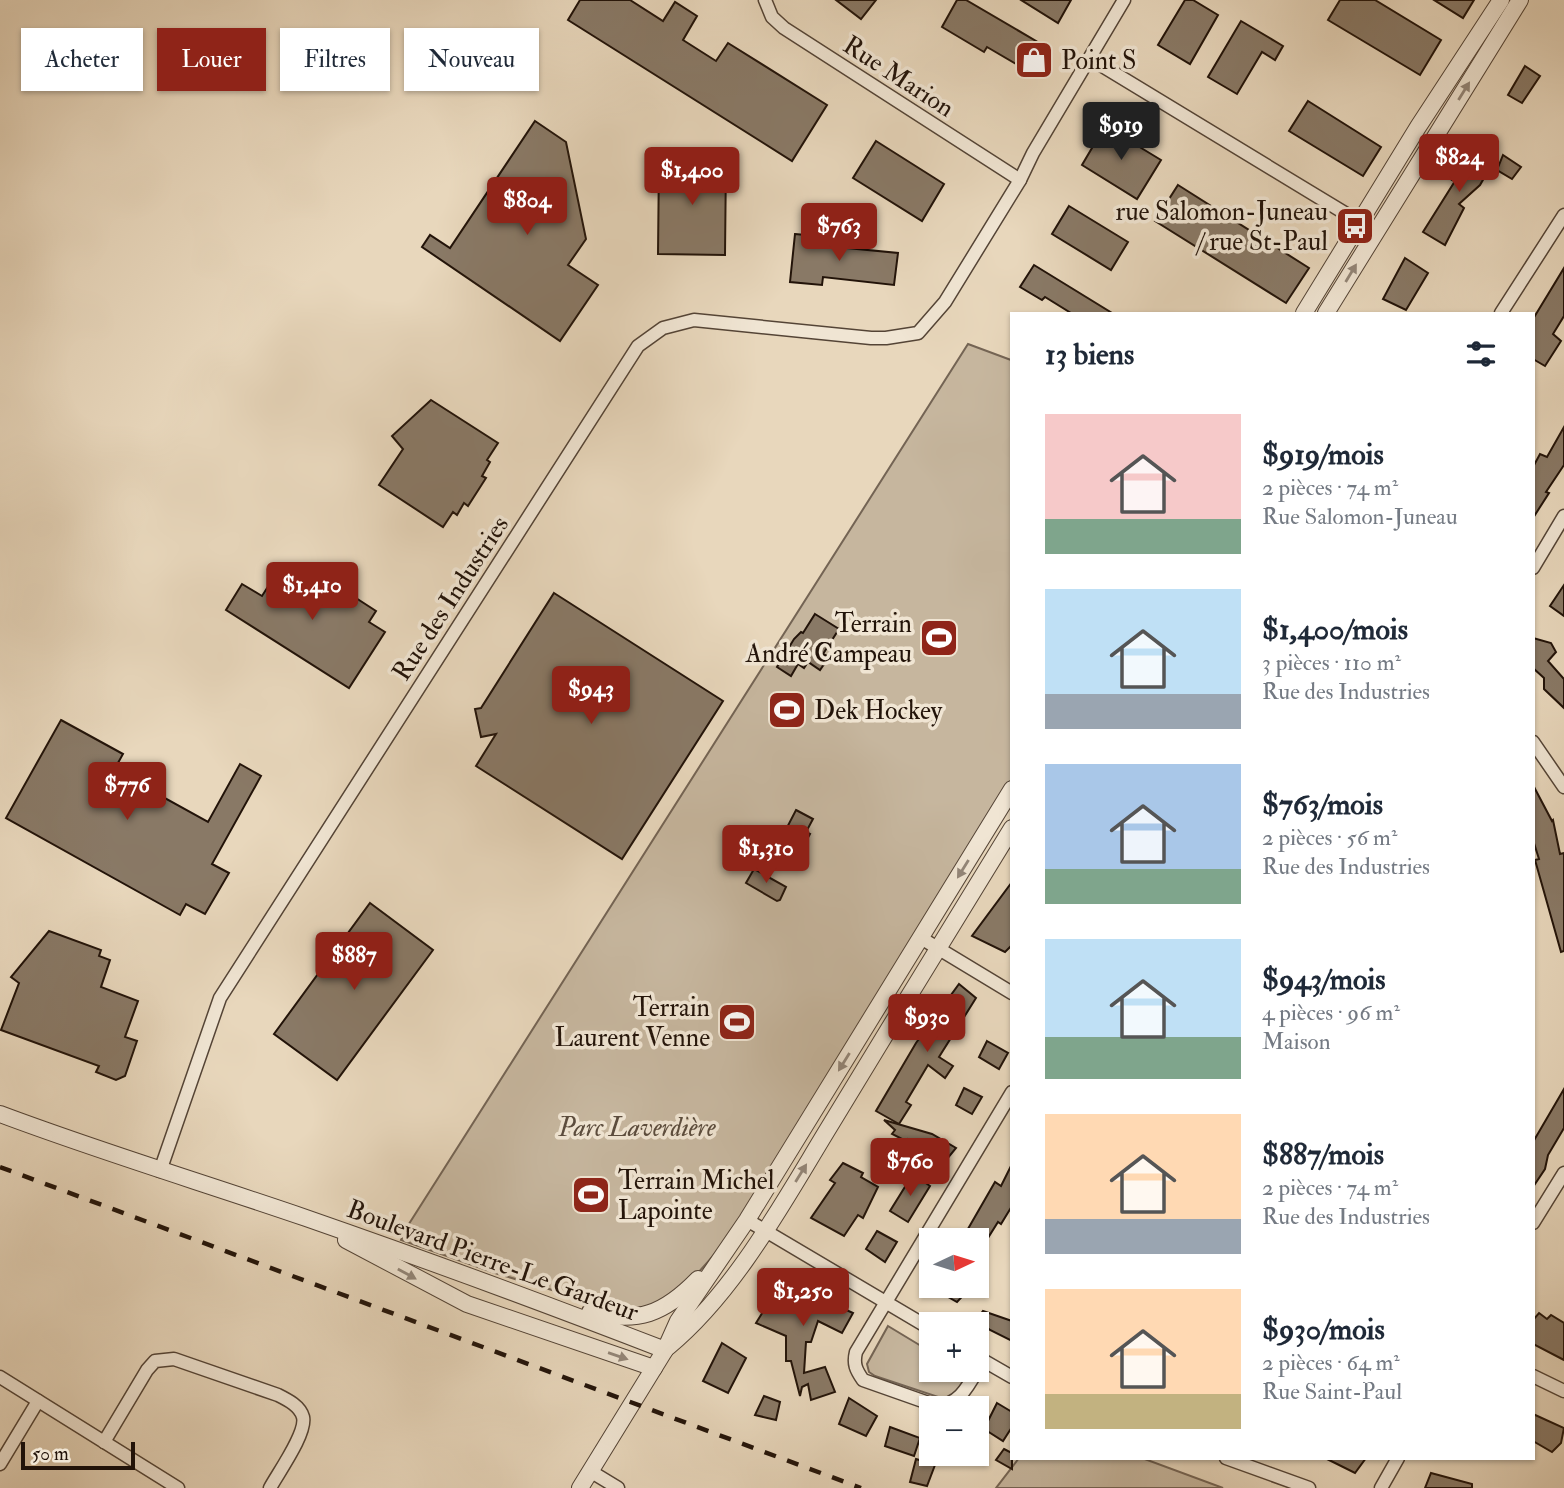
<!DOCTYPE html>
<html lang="fr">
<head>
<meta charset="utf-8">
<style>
	body { margin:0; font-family:"IM FELL Double Pica",serif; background:#f6f6f7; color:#1f2937; height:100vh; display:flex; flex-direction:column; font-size:26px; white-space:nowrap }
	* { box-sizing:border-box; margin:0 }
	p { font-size:23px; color:#747a83 }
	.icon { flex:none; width:38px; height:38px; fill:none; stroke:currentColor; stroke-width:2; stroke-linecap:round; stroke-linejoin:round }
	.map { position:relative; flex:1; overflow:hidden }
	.details { position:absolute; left:1010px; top:312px; width:525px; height:1148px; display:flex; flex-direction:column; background:#fff; border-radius:0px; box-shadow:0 2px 5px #0004 }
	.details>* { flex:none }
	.guide { position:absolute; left:21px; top:28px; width:665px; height:63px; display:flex; gap:14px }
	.needle { width:46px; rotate:86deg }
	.controls { position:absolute; left:919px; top:1228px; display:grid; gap:14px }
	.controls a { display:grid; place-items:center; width:70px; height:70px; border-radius:0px; background:#fff; box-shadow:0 2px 5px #0004; font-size:35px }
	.scale { position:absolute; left:21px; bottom:18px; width:114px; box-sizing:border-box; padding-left:7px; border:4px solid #221309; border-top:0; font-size:19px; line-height:24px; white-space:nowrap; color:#221309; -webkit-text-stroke:5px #f0e5d3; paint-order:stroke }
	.price { position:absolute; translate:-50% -60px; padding:0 16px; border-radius:7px; background:#8f2418; color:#fff; font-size:23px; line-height:46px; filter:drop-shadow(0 2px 4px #0008) }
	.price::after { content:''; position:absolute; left:50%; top:42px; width:21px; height:16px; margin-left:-10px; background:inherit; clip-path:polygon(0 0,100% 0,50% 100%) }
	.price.active { background:#222; color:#fff }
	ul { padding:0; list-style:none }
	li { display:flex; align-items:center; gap:21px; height:175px; padding:0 35px }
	li span { display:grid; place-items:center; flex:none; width:196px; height:140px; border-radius:0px; color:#555 }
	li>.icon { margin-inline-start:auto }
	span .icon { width:84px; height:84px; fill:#fffc; stroke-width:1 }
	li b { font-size:30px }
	h2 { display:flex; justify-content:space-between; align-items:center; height:84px; padding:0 35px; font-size:30px }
	.chip { padding:0 24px; border-radius:0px; background:#fff; box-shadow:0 2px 5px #0004; font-size:24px; line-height:63px }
	.chip.active { background:#8f2418; color:#fff }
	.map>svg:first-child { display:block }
	.green { fill:#c6b69e; stroke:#746454; stroke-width:2 }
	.building { fill:#897966; stroke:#221309; stroke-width:2 }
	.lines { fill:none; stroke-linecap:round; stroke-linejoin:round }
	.minor-casing { stroke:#544436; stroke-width:15 }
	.tertiary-casing { stroke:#544436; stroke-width:18 }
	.minor { stroke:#f0e5d3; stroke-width:12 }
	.tertiary { stroke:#f0e5d3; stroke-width:16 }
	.rail { stroke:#221309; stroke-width:4.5; stroke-dasharray:12 12; stroke-linecap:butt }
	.oneway { fill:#938678 }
	.labels { text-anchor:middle; stroke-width:7; stroke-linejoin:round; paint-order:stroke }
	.poi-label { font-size:26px; fill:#221309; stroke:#f0e5d3; text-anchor:start }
	.street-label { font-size:26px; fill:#221309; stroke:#f0e5d3 }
	.park-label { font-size:26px; font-style:italic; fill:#5b4c3d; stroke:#f0e5d3 }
</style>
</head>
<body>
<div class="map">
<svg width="1564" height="1488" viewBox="0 0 1564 1488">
	<rect width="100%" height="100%" fill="#e8d7bc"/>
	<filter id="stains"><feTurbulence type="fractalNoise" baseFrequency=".00286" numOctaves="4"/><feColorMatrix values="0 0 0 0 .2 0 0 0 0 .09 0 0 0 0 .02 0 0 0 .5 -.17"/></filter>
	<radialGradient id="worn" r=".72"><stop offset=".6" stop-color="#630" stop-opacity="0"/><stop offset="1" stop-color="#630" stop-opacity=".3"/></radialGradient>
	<g class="green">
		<path d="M968 344 1011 360V781L751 1208C728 1237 690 1292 654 1305 641 1309 629 1309 616 1309L495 1273 401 1240 407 1227Z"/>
		<path d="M888 1326 931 1352V1370L961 1371 962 1385 953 1394 944 1399 875 1376 869 1372 867 1364Z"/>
		<path d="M1019 1458H1142L1223 1488H996Z"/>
	</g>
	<g class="building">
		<path d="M580 0H630L663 21 675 2 697 16 683 40 716 61 728 43 827 105 792 161 568 20Z"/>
		<path d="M836 0H876L861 19Z"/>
		<path d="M957 0H966L1048 48 1033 74 987 47 984 52 942 27Z"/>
		<path d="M1021 0H1071L1058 23Z"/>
		<path d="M1185 0H1193L1218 15 1190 64 1158 45Z"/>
		<path d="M1340 0H1375L1441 40 1420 75 1328 20Z"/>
		<path d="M1434 0H1474L1463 18Z"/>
		<path d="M1241 21 1283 46 1275 60 1262 52 1237 94 1208 77Z"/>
		<path d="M1525 66 1540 76 1522 103 1508 95Z"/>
		<path d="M1308 101 1381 147 1363 176 1289 131Z"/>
		<path d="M535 121 566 142 586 239 568 265 598 285 560 341 422 247 430 235 450 248Z"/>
		<path d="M1105 126 1161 160 1137 199 1082 165Z"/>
		<path d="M876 141 944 184 922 221 853 178Z"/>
		<path d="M1479 146 1496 157 1480 185 1459 204 1464 208 1445 245 1423 232 1455 181 1452 180 1470 151 1474 152Z"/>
		<path d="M1503 155 1521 167 1512 179 1497 170Z"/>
		<path d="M659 159H726L725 255 658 254Z"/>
		<path d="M1178 185 1309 268 1286 303 1155 221Z"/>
		<path d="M1069 206 1128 242 1111 270 1052 234Z"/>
		<path d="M795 234 827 237V246L898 253 894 285 823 277 822 285 790 282Z"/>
		<path d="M1405 258 1428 273 1406 310 1383 299Z"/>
		<path d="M1034 265 1112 313H1071L1045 297 1042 300 1020 287Z"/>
		<path d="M1564 268V316L1553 334 1561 341 1545 366 1533 359V319Z"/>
		<path d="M431 400 498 443 487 460 490 462 482 476 486 478 468 506 464 503 457 515 453 512 443 527 379 485 403 449 392 436Z"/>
		<path d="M1564 427V465L1546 492 1549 493 1533 518V467L1540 454 1547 457Z"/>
		<path d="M305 565 376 611 369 622 385 632 349 688 226 610 242 584 262 596 281 566 297 576Z"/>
		<path d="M1564 585V616L1550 606Z"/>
		<path d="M554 593 723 701 622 859 476 766 496 734 481 737 475 709 481 708Z"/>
		<path d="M815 614 839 629 823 654 829 657 820 670 808 662 804 668 798 664 791 676 777 667 794 639 801 632 803 633Z"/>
		<path d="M1533 638 1551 643 1556 652 1548 661 1564 679V708L1544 689V678L1533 668Z"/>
		<path d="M61 720 123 754 114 770 208 822 240 764 261 776 212 864 229 873 205 914 186 904 180 915 6 818Z"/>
		<path d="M1533 785 1552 821 1553 820 1560 854 1564 853V951L1561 952 1535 860 1539 859 1533 840Z"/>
		<path d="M796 810 813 819 806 832 810 834 797 858 787 853 790 846 780 841Z"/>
		<path d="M754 869 786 887 780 900 777 901 746 883Z"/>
		<path d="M1012 882V945L1005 952 972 936Z"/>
		<path d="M370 903 433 950 337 1080 274 1034Z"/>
		<path d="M49 931 101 950 99 956 110 960 101 987 138 1001 125 1037 137 1041 125 1076 116 1080 96 1072 99 1066 1 1030 19 983 11 977Z"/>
		<path d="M959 984 976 998 939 1057 953 1066 945 1078 928 1065 906 1102 911 1105 899 1124 876 1111 916 1043Z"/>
		<path d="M987 1041 1008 1053 999 1069 979 1057Z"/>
		<path d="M964 1088 982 1097 972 1114 956 1105Z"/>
		<path d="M1564 1089V1128L1548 1155 1545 1169 1533 1187V1142Z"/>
		<path d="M884 1120 932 1134 956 1148 943 1164 908 1139 906 1141 892 1134 895 1130Z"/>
		<path d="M843 1163 863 1173 861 1177 878 1187 863 1218 858 1215 844 1236 811 1218 835 1183 830 1180Z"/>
		<path d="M1012 1164V1206L1001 1224 998 1222 976 1257V1241H961L995 1182 1001 1186Z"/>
		<path d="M913 1174 930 1186 908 1222 890 1211Z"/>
		<path d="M877 1231 897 1242 885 1262 866 1249Z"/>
		<path d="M789 1270 806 1280 800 1289 853 1313 842 1333 818 1321 811 1342H806L804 1373 825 1367 835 1392 811 1400 808 1384 802 1387 800 1396 791 1361H786V1336L756 1323Z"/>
		<path d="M929 1286H972L957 1302Z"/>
		<path d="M983 1311 1012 1321V1341L990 1330 977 1319Z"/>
		<path d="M1539 1313 1547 1319 1551 1315 1564 1323V1360L1533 1344V1320Z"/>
		<path d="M722 1343 746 1358 728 1393 703 1381Z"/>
		<path d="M764 1396 780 1402 776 1420 755 1415Z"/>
		<path d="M849 1398 877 1416 866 1436 839 1424Z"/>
		<path d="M997 1403 1012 1412V1427L1003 1441 984 1429Z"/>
		<path d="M1533 1414 1564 1428 1561 1443 1552 1452 1533 1441Z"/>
		<path d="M890 1427 920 1438 914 1456 885 1446Z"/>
		<path d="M1004 1449 1012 1453V1469L996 1460Z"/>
		<path d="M1325 1458H1366L1355 1473Z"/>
		<path d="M916 1459 935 1465 927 1486 910 1482Z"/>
		<path d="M1431 1473 1472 1484V1488H1425Z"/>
	</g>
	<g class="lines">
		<defs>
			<g id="minor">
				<path d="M765 0 772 17 784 28 1020 180"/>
				<path d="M1091 59 1376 232"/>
				<path d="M1501 313 1564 215"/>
				<path d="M1533 568 1564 516"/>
				<path d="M1533 742 1564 787"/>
				<path d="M921 938 1012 993"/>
				<path d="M160 1171 220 998 638 346 663 328 694 320 871 338H886L918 333 945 302 1020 180 1033 153 1124 0"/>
				<path d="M747 1220 931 1329"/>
				<path d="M1533 1223 1564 1173"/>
				<path d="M979 1358 1012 1377"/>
				<path d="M983 1360C971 1380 961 1408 934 1405L863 1380C856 1370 853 1364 856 1352L1012 1092"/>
				<path d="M1533 1376 1564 1391"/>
				<path d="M0 1377 178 1488"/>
				<path d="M104 1442 147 1370 155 1361 174 1359 278 1395C288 1400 300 1406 303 1417 307 1433 278 1473 270 1488"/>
				<path d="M1226 1458 1309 1488"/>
				<path d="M0 1464 38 1401"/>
				<path d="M590 1471 618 1488"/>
				<path d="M1381 1488 1398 1458"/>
			</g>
			<g id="tertiary">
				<path d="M1304 313 1418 127 1501 0"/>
				<path d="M1326 313 1520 0"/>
				<path d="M0 1114C101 1152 204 1183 306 1218 427 1260 546 1304 665 1350"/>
				<path d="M346 1240 467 1304 654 1368"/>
				<path d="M590 1312C638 1324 664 1314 698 1279"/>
				<path d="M668 1347C736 1291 785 1199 831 1124 891 1025 951 927 1012 828"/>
				<path d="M580 1488 665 1350 678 1321 747 1220 1012 789"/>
			</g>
		</defs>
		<use href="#minor" class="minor-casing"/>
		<use href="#tertiary" class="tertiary-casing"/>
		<use href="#minor" class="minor"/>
		<use href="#tertiary" class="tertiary"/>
		<path class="rail" d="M0 1167 861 1488"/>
	</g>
	<defs><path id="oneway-solid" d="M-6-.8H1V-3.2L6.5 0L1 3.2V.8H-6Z" transform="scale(1.75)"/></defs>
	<g class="oneway">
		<use href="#oneway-solid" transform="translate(1464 91) rotate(-58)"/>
		<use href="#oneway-solid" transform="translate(1351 273) rotate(-59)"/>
		<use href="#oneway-solid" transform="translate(963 869) rotate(122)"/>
		<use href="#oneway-solid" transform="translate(844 1062) rotate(122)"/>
		<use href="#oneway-solid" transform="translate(801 1173) rotate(-58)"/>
		<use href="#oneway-solid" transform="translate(407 1274) rotate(29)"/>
		<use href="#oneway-solid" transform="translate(618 1356) rotate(19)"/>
	</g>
	<defs>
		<symbol id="shop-square" viewBox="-11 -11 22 22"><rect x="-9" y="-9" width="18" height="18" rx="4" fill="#8f2418" stroke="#f0e5d3"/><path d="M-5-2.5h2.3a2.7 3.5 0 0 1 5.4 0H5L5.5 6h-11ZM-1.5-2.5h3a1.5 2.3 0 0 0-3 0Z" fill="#fff"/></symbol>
		<symbol id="bus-square" viewBox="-11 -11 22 22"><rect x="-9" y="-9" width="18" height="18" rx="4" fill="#8f2418" stroke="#f0e5d3"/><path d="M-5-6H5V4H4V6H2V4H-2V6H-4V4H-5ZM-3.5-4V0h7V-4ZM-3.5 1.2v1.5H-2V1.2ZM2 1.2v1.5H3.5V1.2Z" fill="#fff"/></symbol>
		<symbol id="stadium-square" viewBox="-11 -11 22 22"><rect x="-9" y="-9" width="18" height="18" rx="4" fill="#8f2418" stroke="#f0e5d3"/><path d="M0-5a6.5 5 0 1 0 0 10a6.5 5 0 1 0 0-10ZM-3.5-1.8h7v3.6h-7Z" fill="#fff"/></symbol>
	</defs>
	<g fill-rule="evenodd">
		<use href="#shop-square" x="1012" y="38" width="44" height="44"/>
		<use href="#bus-square" x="1333" y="204" width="44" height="44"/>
		<use href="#stadium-square" x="917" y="616" width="44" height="44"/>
		<use href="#stadium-square" x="765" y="688" width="44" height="44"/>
		<use href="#stadium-square" x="715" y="1000" width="44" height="44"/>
		<use href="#stadium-square" x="569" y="1173" width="44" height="44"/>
	</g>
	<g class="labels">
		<g class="poi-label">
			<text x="1061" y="69">Point S</text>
			<text x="1328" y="220" text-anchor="end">rue Salomon-Juneau<tspan x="1328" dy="30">/ rue St-Paul</tspan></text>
			<text x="912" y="632" text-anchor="end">Terrain<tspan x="912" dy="30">André Campeau</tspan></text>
			<text x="814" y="719">Dek Hockey</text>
			<text x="710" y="1016" text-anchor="end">Terrain<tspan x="710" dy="30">Laurent Venne</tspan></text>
			<text x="618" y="1189">Terrain Michel<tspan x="618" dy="30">Lapointe</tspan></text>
		</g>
		<g class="street-label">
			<text transform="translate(899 76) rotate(33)" y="9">Rue Marion</text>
			<text transform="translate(450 598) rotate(-57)" y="9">Rue des Industries</text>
			<text transform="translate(493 1260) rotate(20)" y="9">Boulevard Pierre-Le Gardeur</text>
		</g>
		<g class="park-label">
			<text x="637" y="1136">Parc Laverdière</text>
		</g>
	</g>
	<rect width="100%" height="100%" filter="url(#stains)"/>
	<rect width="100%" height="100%" fill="url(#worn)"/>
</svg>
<div class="controls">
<a><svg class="needle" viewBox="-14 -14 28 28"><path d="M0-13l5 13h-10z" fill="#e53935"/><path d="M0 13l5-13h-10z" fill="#747a83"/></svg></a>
<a>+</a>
<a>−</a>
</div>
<div class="scale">50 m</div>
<b class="price active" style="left:1121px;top:162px">$919</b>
<b class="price" style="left:1459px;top:194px">$824</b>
<b class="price" style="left:692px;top:207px">$1,400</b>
<b class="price" style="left:527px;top:237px">$804</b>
<b class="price" style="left:839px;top:263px">$763</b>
<b class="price" style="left:312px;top:622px">$1,410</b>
<b class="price" style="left:591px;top:726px">$943</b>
<b class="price" style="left:127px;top:822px">$776</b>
<b class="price" style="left:766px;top:885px">$1,310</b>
<b class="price" style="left:354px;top:992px">$887</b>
<b class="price" style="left:927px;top:1054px">$930</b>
<b class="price" style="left:910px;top:1198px">$760</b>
<b class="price" style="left:803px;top:1328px">$1,250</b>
<div class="guide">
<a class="chip">Acheter</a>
<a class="chip active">Louer</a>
<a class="chip">Filtres</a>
<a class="chip">Nouveau</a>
</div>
<section class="details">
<h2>13 biens<svg class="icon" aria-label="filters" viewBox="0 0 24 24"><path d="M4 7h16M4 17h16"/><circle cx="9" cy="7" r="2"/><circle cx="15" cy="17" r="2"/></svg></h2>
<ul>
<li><span style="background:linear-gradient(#f6c9c9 75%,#7fa58c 0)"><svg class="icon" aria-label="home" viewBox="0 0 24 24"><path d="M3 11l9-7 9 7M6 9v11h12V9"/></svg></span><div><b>$919/mois</b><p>2 pièces · 74 m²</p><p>Rue Salomon-Juneau</p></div></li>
<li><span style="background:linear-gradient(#bfe0f5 75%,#9aa5b1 0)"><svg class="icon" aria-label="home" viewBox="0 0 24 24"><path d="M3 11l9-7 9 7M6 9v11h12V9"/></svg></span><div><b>$1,400/mois</b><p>3 pièces · 110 m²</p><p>Rue des Industries</p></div></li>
<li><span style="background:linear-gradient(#a9c7e8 75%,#7fa58c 0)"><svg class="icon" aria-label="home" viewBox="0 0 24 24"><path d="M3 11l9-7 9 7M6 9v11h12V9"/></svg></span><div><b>$763/mois</b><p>2 pièces · 56 m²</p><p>Rue des Industries</p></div></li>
<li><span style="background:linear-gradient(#bfe0f5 70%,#7fa58c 0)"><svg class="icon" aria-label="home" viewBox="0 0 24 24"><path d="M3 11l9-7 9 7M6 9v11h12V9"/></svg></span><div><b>$943/mois</b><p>4 pièces · 96 m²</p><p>Maison</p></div></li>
<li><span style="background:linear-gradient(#ffd9b3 75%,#9aa5b1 0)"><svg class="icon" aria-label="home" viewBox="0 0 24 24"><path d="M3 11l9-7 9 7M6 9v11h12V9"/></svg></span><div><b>$887/mois</b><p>2 pièces · 74 m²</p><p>Rue des Industries</p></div></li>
<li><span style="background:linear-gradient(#ffd9b3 75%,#c2b280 0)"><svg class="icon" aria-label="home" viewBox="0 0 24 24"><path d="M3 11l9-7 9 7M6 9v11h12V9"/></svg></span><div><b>$930/mois</b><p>2 pièces · 64 m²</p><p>Rue Saint-Paul</p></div></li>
</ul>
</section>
</div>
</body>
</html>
